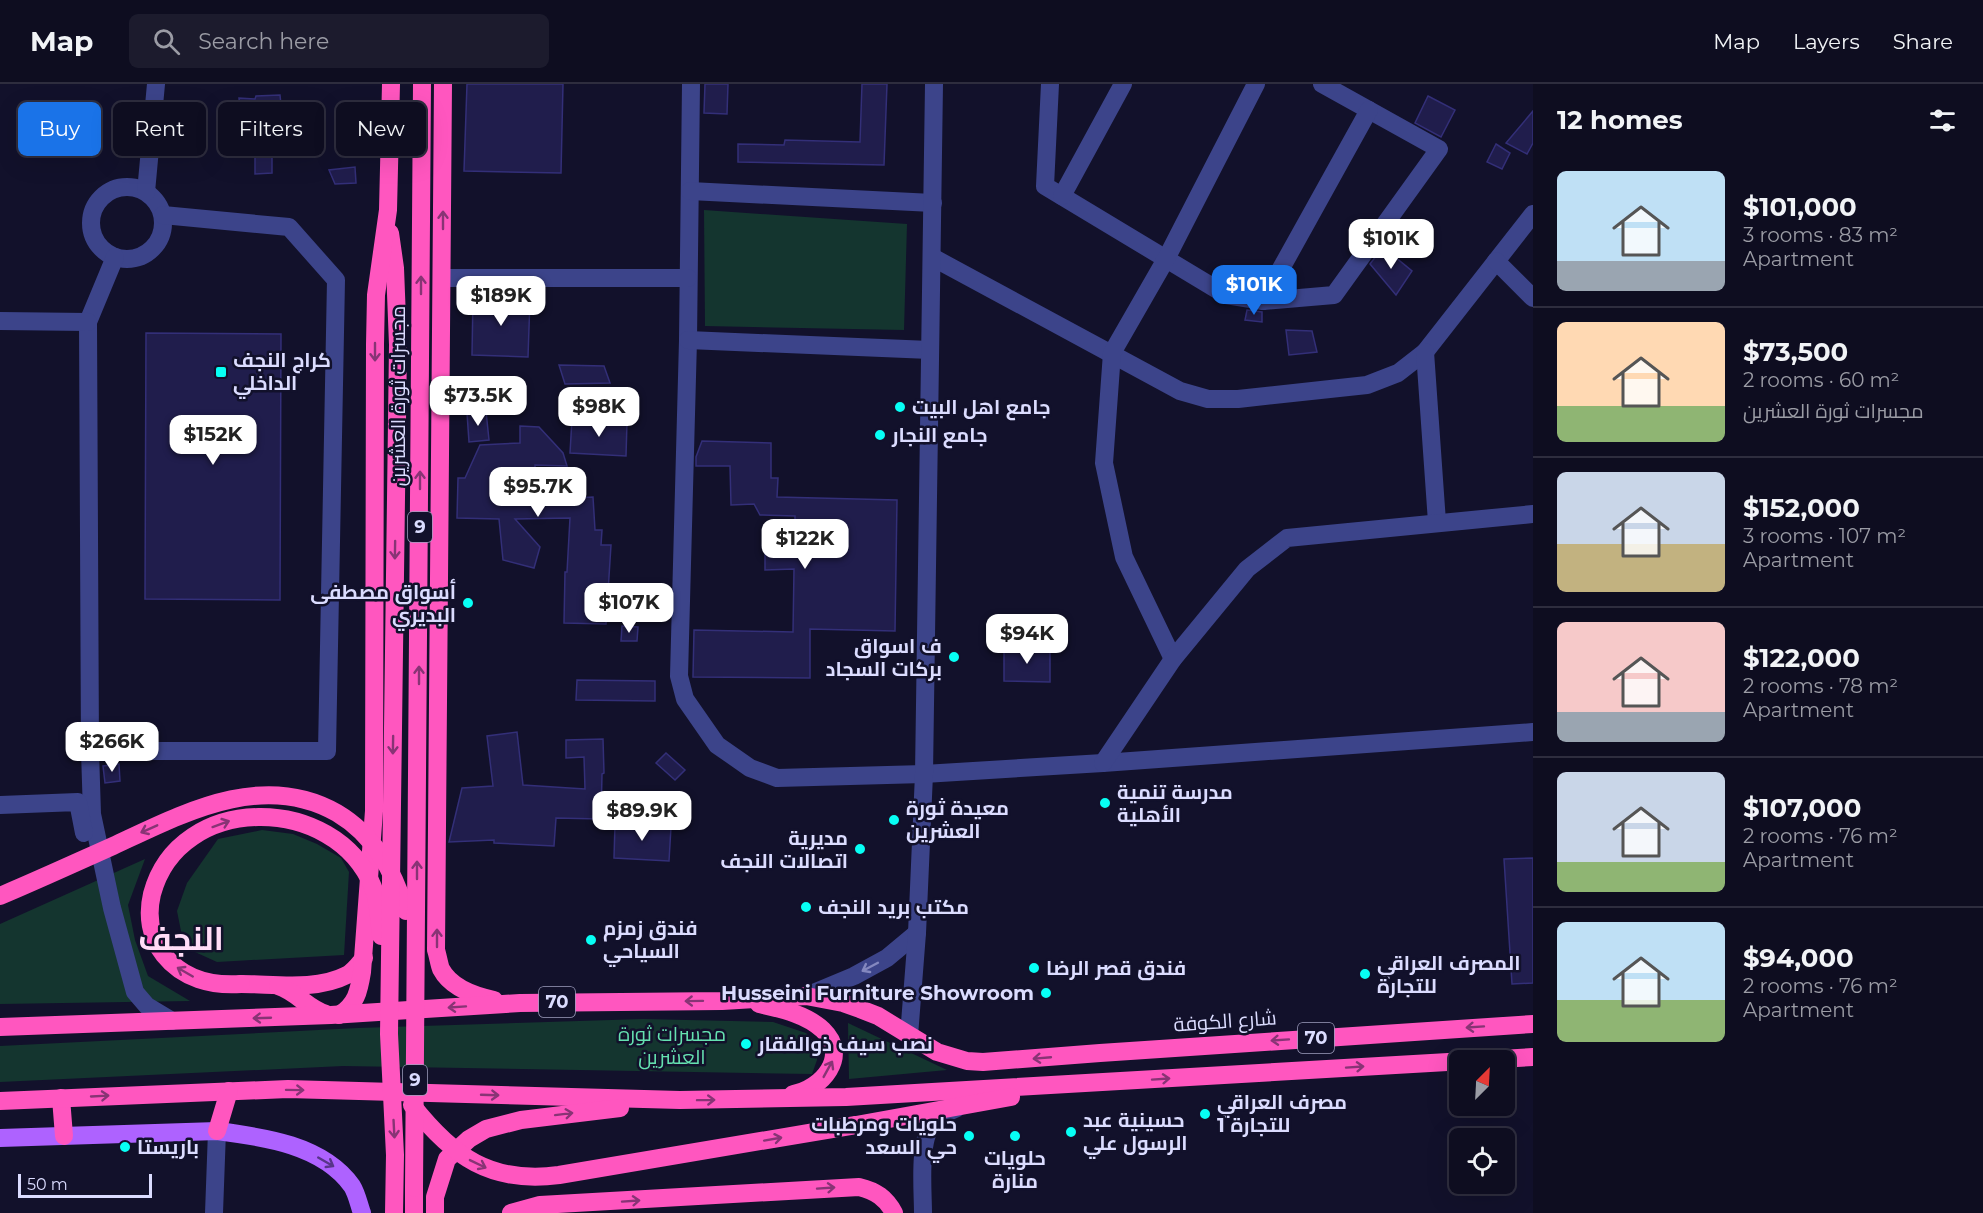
<!DOCTYPE html>
<html lang="en">
<head>
<meta charset="utf-8">
<style>
	body { margin:0; font-family:Montserrat,Cairo,sans-serif; background:#1c1b2d; color:#f1f3f6; height:100vh; display:flex; flex-direction:column; font-size:22px; white-space:nowrap }
	* { box-sizing:border-box; margin:0 }
	p { font-size:20px; color:#9b9ca5 }
	.icon { flex:none; width:33px; height:33px; fill:none; stroke:currentColor; stroke-width:2; stroke-linecap:round; stroke-linejoin:round }
	.map { position:relative; flex:1; overflow:hidden }
	.side { display:flex; flex-direction:column; background:#0e0d20; width:450px }
	.side>* { flex:none }
	.top-card { position:absolute; left:18px; top:18px; width:570px; height:54px; display:flex; gap:12px }
	.needle { width:39px; rotate:24deg }
	.buttons { position:absolute; left:1449px; top:966px; display:grid; gap:12px }
	.buttons a { display:grid; place-items:center; width:66px; height:66px; border-radius:9px; background:#0e0d20; box-shadow:0 6px 24px #0002,0 0 0 2px #2e2d3e; font-size:30px }
	.scale { position:absolute; left:18px; bottom:15px; width:134px; box-sizing:border-box; padding-left:6px; border:3px solid #dbdcff; border-top:0; font-size:16px; line-height:21px; white-space:nowrap; color:#dbdcff; -webkit-text-stroke:4px #12112b; paint-order:stroke }
	.price { position:absolute; translate:-50% -51px; padding:0 14px; border-radius:12px; background:#fff; color:#222; font-size:20px; line-height:39px; filter:drop-shadow(0 2px 3px #0008) }
	.price::after { content:''; position:absolute; left:50%; top:36px; width:18px; height:14px; margin-left:-9px; background:inherit; clip-path:polygon(0 0,100% 0,50% 100%) }
	.price.active { background:#1a73e8; color:#fff }
	ul { padding:0; list-style:none }
	li { display:flex; align-items:center; gap:18px; height:150px; padding:0 24px }
	li+li { border-top:2px solid #2e2d3e }
	li span { display:grid; place-items:center; flex:none; width:168px; height:120px; border-radius:9px; color:#555 }
	li>.icon { margin-inline-start:auto }
	span .icon { width:72px; height:72px; fill:#fffc; stroke-width:1 }
	li b { font-size:26px }
	h2 { display:flex; justify-content:space-between; align-items:center; height:72px; padding:0 24px; font-size:26px }
	.chip { padding:0 21px; border-radius:9px; background:#0e0d20; box-shadow:0 6px 24px #0002,0 0 0 2px #2e2d3e; font-size:21px; line-height:54px }
	.chip.active { background:#1a73e8; color:#fff }
	header { display:flex; align-items:center; gap:36px; box-sizing:border-box; height:84px; padding:0 30px; background:#0e0d20; border-bottom:2px solid #2e2d3e }
	header strong { font-size:28px }
	nav { display:flex; gap:33px; margin-inline-start:auto; font-size:21px }
	.search { width:420px; height:54px; background:#1c1b2d; display:flex; align-items:center; gap:15px; box-sizing:border-box; padding:0 21px; border-radius:9px; color:#9b9ca5; font-size:22px }
	main { display:flex; flex:1; min-height:0 }
	.map>svg:first-child { display:block }
	.green { fill:#14352f }
	.building { fill:#201d4c; stroke:#332f78; stroke-width:1.5 }
	.lines { fill:none; stroke-linecap:round; stroke-linejoin:round }
	.minor { stroke:#3c448a; stroke-width:18 }
	.major { stroke:#ae62ff; stroke-width:18 }
	.highway { stroke:#ff56bf; stroke-width:18 }
	.highway-bridge { stroke:#ff56bf; stroke-width:18 }
	.oneway { stroke:#883475 }
	.oneway2 { stroke:#8488bf }
	.oneway3 { stroke:#58358a }
	.poi-dot { fill:#07fff5; stroke:#12112b; stroke-width:2 }
	.labels { text-anchor:middle; stroke-width:5; stroke-linejoin:round; paint-order:stroke }
	.shield { fill:#12112b; stroke:#9f9fbf; stroke-width:1.5 }
	.shield-label { font-size:18px; font-weight:bold; fill:#dbdcff }
	.poi-label { font-size:20px; font-weight:bold; fill:#dbdcff; stroke:#12112b; text-anchor:start }
	.street-label { font-size:20px; fill:#dbdcff; stroke:#12112b }
	.park-label { font-size:20px; fill:#65e1b0; stroke:#12112b }
	.town-label { font-size:32px; font-weight:bold; fill:#ffddf7; stroke:#12112b }
</style>
</head>
<body>
<header>
<strong>Map</strong>
<div class="search"><svg class="icon" aria-label="search" viewBox="0 0 24 24"><circle cx="10" cy="10" r="6"/><path d="M15 15l6 6"/></svg>Search here</div>
<nav><a>Map</a><a>Layers</a><a>Share</a></nav>
</header>
<main>
<div class="map">
<svg width="1533" height="1129" viewBox="0 0 1533 1129">
	<rect width="100%" height="100%" fill="#12112b"/>
	<g class="green">
		<path d="M704 126 907 140 904 246 705 242Z"/>
		<path d="M262 746 293 750 317 760 341 774 349 788 344 871 217 878 195 868 182 852 177 827 187 799 218 755Z"/>
		<path d="M145 775 128 821 135 856 148 892 190 917 0 920V840Z"/>
		<path d="M643 935 773 938 806 949 816 960 817 976 812 990 343 982 0 998V962L358 944Z"/>
		<path d="M848 939 947 986 849 995Z"/>
	</g>
	<g class="building">
		<path d="M467 0H563L561 89 464 87Z"/>
		<path d="M705 0H728L727 30 704 29Z"/>
		<path d="M862 0H887L884 81 738 78V60L784 61 785 56 860 58Z"/>
		<path d="M280 11 283 41 272 42V89L255 90V40H247L246 33H241L239 14 255 15 256 12Z"/>
		<path d="M1428 12 1455 26 1441 53 1415 39Z"/>
		<path d="M1533 27V59L1527 70 1506 59Z"/>
		<path d="M62 30H89L92 47 87 55V63L63 62Z"/>
		<path d="M1496 60 1510 69 1502 85 1487 78Z"/>
		<path d="M355 83 356 99 335 100 329 86Z"/>
		<path d="M1383 163 1412 187 1396 211 1370 180Z"/>
		<path d="M473 213 530 215 528 273 472 271Z"/>
		<path d="M1247 226 1262 228V238L1245 236Z"/>
		<path d="M1286 246 1312 247 1317 268 1289 271Z"/>
		<path d="M146 249 281 250 280 516 145 515Z"/>
		<path d="M559 281 604 282 610 299 565 300Z"/>
		<path d="M486 327 489 356 469 358 467 329Z"/>
		<path d="M572 335 627 338 626 372 570 369Z"/>
		<path d="M520 342 539 343 563 369 567 382 535 381V416L593 413 595 446H602L601 461H611L606 540 564 539 565 488H567L570 434 515 435 540 463 534 484 503 476 499 435 457 434 458 394H465L480 361 520 359Z"/>
		<path d="M702 357 771 359V394H778L777 413 897 416 895 547 810 545V594L693 593 694 546 793 548 794 485 765 486V466H795V432L760 431 754 420 731 421 730 382H696V373Z"/>
		<path d="M622 542 638 543 637 557H621Z"/>
		<path d="M1004 563 1050 564V598L1004 597Z"/>
		<path d="M577 596 655 597V617L576 616Z"/>
		<path d="M517 648 523 701 585 705 584 673 566 674V656L603 655 604 689 602 690 601 735 556 734 554 762 494 759V756L449 758 462 704 493 702 487 652Z"/>
		<path d="M666 669 685 686 675 696 656 679Z"/>
		<path d="M119 680 120 697 105 699 103 682Z"/>
		<path d="M615 740 671 743 669 777 614 774Z"/>
		<path d="M1533 774V899L1512 900 1504 775Z"/>
	</g>
	<g class="lines">
		<g class="minor">
			<path d="M691 0 688 256 679 592 685 615 717 661 750 684 777 694 924 690 1103 679 1533 648"/>
			<path d="M1050 0 1045 102 1226 211 1263 217 1334 211 1439 65 1322 0"/>
			<circle cx="127" cy="139" r="36"/>
			<path d="M690 107 933 119"/>
			<path d="M146 108 156 0"/>
			<path d="M1062 112 1123 0"/>
			<path d="M115 173 88 238 90 667H327L336 196 289 143 163 131"/>
			<path d="M932 173 1180 307 1208 315H1238L1367 301 1398 289 1425 268 1533 130"/>
			<path d="M1496 177 1533 214"/>
			<path d="M443 194H688"/>
			<path d="M1263 217 1369 26"/>
			<path d="M0 237 88 238"/>
			<path d="M688 256 930 266"/>
			<path d="M1425 268 1437 438"/>
			<path d="M1173 575 1124 473 1104 379 1112 269 1166 175 1256 0"/>
			<path d="M90 667 92 730 112 824 135 908 147 922 172 937"/>
			<path d="M1103 679 1173 575 1247 485 1287 454 1533 430"/>
			<path d="M0 721 78 718 84 749"/>
			<path d="M806 912 854 892 887 874 917 849"/>
			<path d="M909 952 917 849 924 690 934 0"/>
			<path d="M214 1129 217 1047"/>
			<path d="M923 1129C923 1106 918 1057 933 1039 939 1031 948 1028 957 1024"/>
		</g>
		<path class="major" d="M0 1054 217 1047C264 1053 323 1061 352 1102 357 1110 359 1121 362 1129"/>
		<g class="highway">
			<path d="M443 0 436 866C438 872 439 880 441 885 451 904 475 912 494 916"/>
			<path d="M390 149 395 184 398 261"/>
			<path d="M241 900C275 900 316 907 347 891 354 887 359 880 364 874"/>
			<path d="M278 902C297 908 308 925 326 930"/>
			<path d="M759 920C781 925 806 930 823 946 850 972 822 1005 793 1010"/>
			<path d="M339 931C356 921 359 907 362 888L374 727 375 260 376 211 388 126 391 0"/>
			<path d="M0 943 331 931 520 919 722 917 806 912 843 919 860 925 878 932 937 968 967 977 983 978 1100 969 1533 940"/>
			<path d="M61 1014 64 1052"/>
			<path d="M0 1017 288 1005 680 1016 846 1013 1533 973"/>
			<path d="M856 1041 1011 1013"/>
			<path d="M217 1047 229 1007"/>
			<path d="M414 1129V1104"/>
			<path d="M435 1129V1113L447 1075 469 1055 486 1045 521 1036 620 1024"/>
			<path d="M511 1129 540 1121 859 1103C876 1107 886 1114 894 1129"/>
		</g>
		<g class="highway-bridge">
			<path d="M0 812C38 796 75 779 113 762 182 730 262 686 337 729 374 751 393 786 406 827"/>
			<path d="M241 900C212 902 183 895 164 871 150 853 147 831 152 810 179 708 335 709 373 803 379 818 379 836 381 852"/>
			<path d="M412 1021C453 1073 491 1100 559 1091L856 1041"/>
			<path d="M414 1104 422 0"/>
			<path d="M394 1129 395 1071 389 950 398 261"/>
		</g>
	</g>
	<defs><path id="oneway-shaft" d="M-6 0H5M1.5-3L5.5 0L1.5 3" fill="none" stroke-width="1.6" stroke-linecap="round" stroke-linejoin="round" transform="scale(1.5)"/></defs>
	<g class="oneway">
		<use href="#oneway-shaft" transform="translate(443 136) rotate(-90)"/>
		<use href="#oneway-shaft" transform="translate(421 201) rotate(-90)"/>
		<use href="#oneway-shaft" transform="translate(375 268) rotate(90)"/>
		<use href="#oneway-shaft" transform="translate(420 396) rotate(-90)"/>
		<use href="#oneway-shaft" transform="translate(395 466) rotate(91)"/>
		<use href="#oneway-shaft" transform="translate(419 591) rotate(-90)"/>
		<use href="#oneway-shaft" transform="translate(393 661) rotate(91)"/>
		<use href="#oneway-shaft" transform="translate(221 740) rotate(-20)"/>
		<use href="#oneway-shaft" transform="translate(149 745) rotate(156)"/>
		<use href="#oneway-shaft" transform="translate(417 786) rotate(-90)"/>
		<use href="#oneway-shaft" transform="translate(437 854) rotate(-90)"/>
		<use href="#oneway-shaft" transform="translate(185 888) rotate(-150)"/>
		<use href="#oneway-shaft" transform="translate(694 917) rotate(179)"/>
		<use href="#oneway-shaft" transform="translate(457 923) rotate(176)"/>
		<use href="#oneway-shaft" transform="translate(262 934) rotate(178)"/>
		<use href="#oneway-shaft" transform="translate(1475 943) rotate(176)"/>
		<use href="#oneway-shaft" transform="translate(1280 956) rotate(176)"/>
		<use href="#oneway-shaft" transform="translate(1042 974) rotate(175)"/>
		<use href="#oneway-shaft" transform="translate(1355 983) rotate(-4)"/>
		<use href="#oneway-shaft" transform="translate(828 985) rotate(-61)"/>
		<use href="#oneway-shaft" transform="translate(1161 995) rotate(-4)"/>
		<use href="#oneway-shaft" transform="translate(295 1006) rotate(1)"/>
		<use href="#oneway-shaft" transform="translate(490 1011) rotate(2)"/>
		<use href="#oneway-shaft" transform="translate(100 1012) rotate(-3)"/>
		<use href="#oneway-shaft" transform="translate(706 1016) rotate(-1)"/>
		<use href="#oneway-shaft" transform="translate(564 1030) rotate(-7)"/>
		<use href="#oneway-shaft" transform="translate(394 1045) rotate(87)"/>
		<use href="#oneway-shaft" transform="translate(773 1055) rotate(-10)"/>
		<use href="#oneway-shaft" transform="translate(478 1080) rotate(26)"/>
		<use href="#oneway-shaft" transform="translate(826 1104) rotate(-4)"/>
		<use href="#oneway-shaft" transform="translate(631 1117) rotate(-4)"/>
	</g>
	<use class="oneway2" href="#oneway-shaft" transform="translate(870 883) rotate(152)"/>
	<use class="oneway3" href="#oneway-shaft" transform="translate(326 1078) rotate(30)"/>
	<g class="poi-dot">
		<rect x="215" y="282" width="12" height="12" rx="3"/>
		<circle cx="900" cy="323" r="6"/>
		<circle cx="880" cy="351" r="6"/>
		<circle cx="468" cy="519" r="6"/>
		<circle cx="954" cy="573" r="6"/>
		<circle cx="1105" cy="719" r="6"/>
		<circle cx="894" cy="736" r="6"/>
		<circle cx="860" cy="765" r="6"/>
		<circle cx="806" cy="823" r="6"/>
		<circle cx="591" cy="856" r="6"/>
		<circle cx="1034" cy="884" r="6"/>
		<circle cx="1365" cy="890" r="6"/>
		<circle cx="1046" cy="909" r="6"/>
		<circle cx="746" cy="960" r="6"/>
		<circle cx="1205" cy="1030" r="6"/>
		<circle cx="1071" cy="1048" r="6"/>
		<circle cx="969" cy="1052" r="6"/>
		<circle cx="1015" cy="1052" r="6"/>
		<circle cx="125" cy="1063" r="6"/>
	</g>
	<g class="labels">
		<g class="shield">
			<rect x="408" y="428" width="24" height="30" rx="4.5"/>
			<rect x="539" y="903" width="36" height="30" rx="4.5"/>
			<rect x="1298" y="939" width="36" height="30" rx="4.5"/>
			<rect x="403" y="981" width="24" height="30" rx="4.5"/>
		</g>
		<g class="shield-label">
			<text x="420" y="449">9</text>
			<text x="557" y="924">70</text>
			<text x="1316" y="960">70</text>
			<text x="415" y="1002">9</text>
		</g>
		<g class="poi-label">
			<text x="233" y="283">كراج النجف<tspan x="233" dy="23">الداخلي</tspan></text>
			<text x="912" y="330">جامع اهل البيت</text>
			<text x="892" y="358">جامع النجار</text>
			<text x="456" y="515" text-anchor="end">أسواق مصطفى<tspan x="456" dy="23">البديري</tspan></text>
			<text x="942" y="569" text-anchor="end">ف اسواق<tspan x="942" dy="23">بركات السجاد</tspan></text>
			<text x="1117" y="715">مدرسة تنمية<tspan x="1117" dy="23">الأهلية</tspan></text>
			<text x="906" y="731">معيدة ثورة<tspan x="906" dy="23">العشرين</tspan></text>
			<text x="848" y="761" text-anchor="end">مديرية<tspan x="848" dy="23">اتصالات النجف</tspan></text>
			<text x="818" y="830">مكتب بريد النجف</text>
			<text x="603" y="851">فندق زمزم<tspan x="603" dy="23">السياحي</tspan></text>
			<text x="1377" y="886">المصرف العراقي<tspan x="1377" dy="23">للتجارة</tspan></text>
			<text x="1046" y="891">فندق قصر الرضا</text>
			<text x="1034" y="916" text-anchor="end">Husseini Furniture Showroom</text>
			<text x="758" y="967">نصب سيف ذوالفقار</text>
			<text x="1217" y="1025">مصرف العراقي<tspan x="1217" dy="23">للتجارة 1</tspan></text>
			<text x="1083" y="1043">حسينية عبد<tspan x="1083" dy="23">الرسول علي</tspan></text>
			<text x="957" y="1047" text-anchor="end">حلويات ومرطبات<tspan x="957" dy="23">حي السعد</tspan></text>
			<text x="137" y="1070">باريستا</text>
			<text x="1015" y="1081" text-anchor="middle">حلويات<tspan x="1015" dy="23">منارة</tspan></text>
		</g>
		<g class="street-label">
			<text transform="translate(398 312) rotate(-90)" y="7">مجسرات ثورة العشرين</text>
			<text transform="translate(1225 937) rotate(-4)" y="7">شارع الكوفة</text>
		</g>
		<g class="park-label">
			<text x="672" y="957">مجسرات ثورة<tspan x="672" dy="23">العشرين</tspan></text>
		</g>
		<g class="town-label">
			<text x="181" y="866">النجف</text>
		</g>
	</g>
</svg>
<div class="buttons">
<a><svg class="needle" viewBox="-14 -14 28 28"><path d="M0-13l5 13h-10z" fill="#e53935"/><path d="M0 13l5-13h-10z" fill="#9b9ca5"/></svg></a>
<a><svg class="icon" aria-label="locate" viewBox="0 0 24 24"><circle cx="12" cy="12" r="6"/><path d="M12 2v4M12 18v4M2 12h4M18 12h4"/></svg></a>
</div>
<div class="scale">50 m</div>
<b class="price" style="left:1391px;top:186px">$101K</b>
<b class="price active" style="left:1254px;top:232px">$101K</b>
<b class="price" style="left:501px;top:243px">$189K</b>
<b class="price" style="left:478px;top:343px">$73.5K</b>
<b class="price" style="left:599px;top:354px">$98K</b>
<b class="price" style="left:213px;top:382px">$152K</b>
<b class="price" style="left:538px;top:434px">$95.7K</b>
<b class="price" style="left:805px;top:486px">$122K</b>
<b class="price" style="left:629px;top:550px">$107K</b>
<b class="price" style="left:1027px;top:581px">$94K</b>
<b class="price" style="left:112px;top:689px">$266K</b>
<b class="price" style="left:642px;top:758px">$89.9K</b>
<div class="top-card">
<a class="chip active">Buy</a>
<a class="chip">Rent</a>
<a class="chip">Filters</a>
<a class="chip">New</a>
</div>
</div>
<section class="side">
<h2>12 homes<svg class="icon" aria-label="filters" viewBox="0 0 24 24"><path d="M4 7h16M4 17h16"/><circle cx="9" cy="7" r="2"/><circle cx="15" cy="17" r="2"/></svg></h2>
<ul>
<li><span style="background:linear-gradient(#bfe0f5 75%,#9aa5b1 0)"><svg class="icon" aria-label="home" viewBox="0 0 24 24"><path d="M3 11l9-7 9 7M6 9v11h12V9"/></svg></span><div><b>$101,000</b><p>3 rooms · 83 m²</p><p>Apartment</p></div></li>
<li><span style="background:linear-gradient(#ffd9b3 70%,#8fb573 0)"><svg class="icon" aria-label="home" viewBox="0 0 24 24"><path d="M3 11l9-7 9 7M6 9v11h12V9"/></svg></span><div><b>$73,500</b><p>2 rooms · 60 m²</p><p>مجسرات ثورة العشرين</p></div></li>
<li><span style="background:linear-gradient(#c9d6e8 60%,#c2b280 0)"><svg class="icon" aria-label="home" viewBox="0 0 24 24"><path d="M3 11l9-7 9 7M6 9v11h12V9"/></svg></span><div><b>$152,000</b><p>3 rooms · 107 m²</p><p>Apartment</p></div></li>
<li><span style="background:linear-gradient(#f6c9c9 75%,#9aa5b1 0)"><svg class="icon" aria-label="home" viewBox="0 0 24 24"><path d="M3 11l9-7 9 7M6 9v11h12V9"/></svg></span><div><b>$122,000</b><p>2 rooms · 78 m²</p><p>Apartment</p></div></li>
<li><span style="background:linear-gradient(#c9d6e8 75%,#8fb573 0)"><svg class="icon" aria-label="home" viewBox="0 0 24 24"><path d="M3 11l9-7 9 7M6 9v11h12V9"/></svg></span><div><b>$107,000</b><p>2 rooms · 76 m²</p><p>Apartment</p></div></li>
<li><span style="background:linear-gradient(#bfe0f5 65%,#8fb573 0)"><svg class="icon" aria-label="home" viewBox="0 0 24 24"><path d="M3 11l9-7 9 7M6 9v11h12V9"/></svg></span><div><b>$94,000</b><p>2 rooms · 76 m²</p><p>Apartment</p></div></li>
</ul>
</section>
</main>
</body>
</html>
